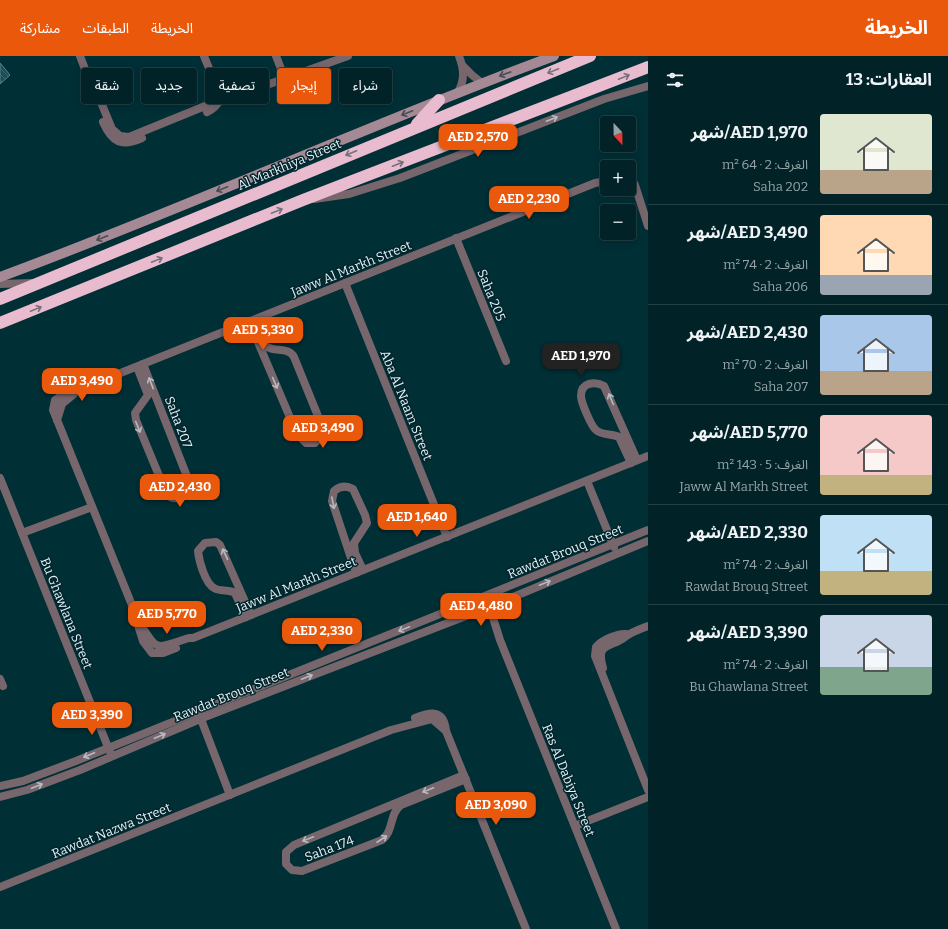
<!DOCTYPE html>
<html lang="ar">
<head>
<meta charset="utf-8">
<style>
	body { margin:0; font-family:Bitter,"Noto Sans Arabic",serif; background:#0f2f34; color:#f1f3f6; direction:rtl; height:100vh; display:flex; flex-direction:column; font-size:15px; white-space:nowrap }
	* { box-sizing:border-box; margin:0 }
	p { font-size:13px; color:#96a4a8 }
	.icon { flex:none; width:22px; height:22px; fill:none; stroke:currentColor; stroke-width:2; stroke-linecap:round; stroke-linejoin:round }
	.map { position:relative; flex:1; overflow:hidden; direction:ltr }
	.sheet { display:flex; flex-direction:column; background:#012328; width:300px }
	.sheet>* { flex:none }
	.guide { position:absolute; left:12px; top:12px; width:380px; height:36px; direction:rtl; display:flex; gap:8px }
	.needle { width:26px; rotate:158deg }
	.tools { position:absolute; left:600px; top:60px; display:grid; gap:8px }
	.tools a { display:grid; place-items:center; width:36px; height:36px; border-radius:4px; background:#012328; box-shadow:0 2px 10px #0003,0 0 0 1px #234045; font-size:20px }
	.price { position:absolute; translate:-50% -34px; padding:0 9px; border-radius:8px; background:#ea580c; color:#fff; font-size:13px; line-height:26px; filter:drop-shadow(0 1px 2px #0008) }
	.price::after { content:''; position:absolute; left:50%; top:24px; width:12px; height:9px; margin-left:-6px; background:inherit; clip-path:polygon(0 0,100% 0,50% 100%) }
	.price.current { background:#222; color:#fff }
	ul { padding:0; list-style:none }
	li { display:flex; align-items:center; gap:12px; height:100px; padding:0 16px }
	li+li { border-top:1px solid #234045 }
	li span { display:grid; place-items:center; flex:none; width:112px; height:80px; border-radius:4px; color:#555 }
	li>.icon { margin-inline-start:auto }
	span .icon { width:48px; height:48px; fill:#fffc; stroke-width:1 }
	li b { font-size:17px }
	h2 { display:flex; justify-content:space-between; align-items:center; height:48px; padding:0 16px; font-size:17px }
	.tag { padding:0 14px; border-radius:4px; background:#012328; box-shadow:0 2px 10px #0003,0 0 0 1px #234045; font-size:14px; line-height:36px }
	.tag.current { background:#ea580c; color:#fff }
	header { display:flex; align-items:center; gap:24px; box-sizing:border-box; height:56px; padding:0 20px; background:#ea580c; color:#fff }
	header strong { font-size:19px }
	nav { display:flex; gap:22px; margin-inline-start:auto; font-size:14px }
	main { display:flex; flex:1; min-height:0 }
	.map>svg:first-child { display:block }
	.building { fill:url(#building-back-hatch); stroke:#5a848c }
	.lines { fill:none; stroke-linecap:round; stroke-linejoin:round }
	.street { stroke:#78666d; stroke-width:8 }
	.secondary { stroke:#a58994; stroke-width:10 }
	.highway { stroke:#e8bcce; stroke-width:12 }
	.oneway { stroke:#76707c }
	.oneway2 { stroke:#444c54 }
	.oneway3 { stroke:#b5bbc0 }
	.labels { text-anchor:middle; stroke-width:3; stroke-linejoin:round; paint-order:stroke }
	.street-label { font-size:13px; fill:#ddf3f8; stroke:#03242a }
</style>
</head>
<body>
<header>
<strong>الخريطة</strong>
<nav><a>الخريطة</a><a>الطبقات</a><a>مشاركة</a></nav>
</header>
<main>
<section class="sheet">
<h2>العقارات: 13<svg class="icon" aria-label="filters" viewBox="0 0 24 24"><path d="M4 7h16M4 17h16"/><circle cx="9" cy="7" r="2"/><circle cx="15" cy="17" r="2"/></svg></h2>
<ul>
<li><span style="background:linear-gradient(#dfe7d0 70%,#b9a48a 0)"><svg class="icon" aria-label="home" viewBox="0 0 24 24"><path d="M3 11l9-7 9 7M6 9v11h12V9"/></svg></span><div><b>AED 1,970/شهر</b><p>الغرف: 2 · 64 m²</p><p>Saha 202</p></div></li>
<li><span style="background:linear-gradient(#ffd9b3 75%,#9aa5b1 0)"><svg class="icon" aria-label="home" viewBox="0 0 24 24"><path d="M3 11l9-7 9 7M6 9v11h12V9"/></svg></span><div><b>AED 3,490/شهر</b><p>الغرف: 2 · 74 m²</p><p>Saha 206</p></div></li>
<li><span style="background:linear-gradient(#a9c7e8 70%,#b9a48a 0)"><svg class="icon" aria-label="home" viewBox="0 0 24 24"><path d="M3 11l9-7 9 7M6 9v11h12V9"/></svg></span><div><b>AED 2,430/شهر</b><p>الغرف: 2 · 70 m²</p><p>Saha 207</p></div></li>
<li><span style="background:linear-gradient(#f6c9c9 75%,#c2b280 0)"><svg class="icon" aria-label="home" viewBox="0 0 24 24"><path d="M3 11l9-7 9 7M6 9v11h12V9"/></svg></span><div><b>AED 5,770/شهر</b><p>الغرف: 5 · 143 m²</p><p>Jaww Al Markh Street</p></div></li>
<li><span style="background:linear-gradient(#bfe0f5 70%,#c2b280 0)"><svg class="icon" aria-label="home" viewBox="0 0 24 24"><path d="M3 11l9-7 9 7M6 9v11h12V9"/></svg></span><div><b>AED 2,330/شهر</b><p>الغرف: 2 · 74 m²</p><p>Rawdat Brouq Street</p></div></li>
<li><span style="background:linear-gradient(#c9d6e8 65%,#7fa58c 0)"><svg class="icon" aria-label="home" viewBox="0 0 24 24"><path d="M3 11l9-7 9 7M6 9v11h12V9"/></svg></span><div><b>AED 3,390/شهر</b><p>الغرف: 2 · 74 m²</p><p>Bu Ghawlana Street</p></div></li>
</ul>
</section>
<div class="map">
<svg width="648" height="873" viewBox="0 0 648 873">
	<defs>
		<pattern id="building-back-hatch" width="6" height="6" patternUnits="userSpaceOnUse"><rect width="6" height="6" fill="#1b4d57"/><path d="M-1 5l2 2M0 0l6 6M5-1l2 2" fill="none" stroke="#3c6770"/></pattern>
	</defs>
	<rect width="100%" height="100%" fill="#012f36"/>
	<path class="building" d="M0 7 10 19 0 28Z"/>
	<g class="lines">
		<g class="street">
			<path d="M80 0 93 34 98 39 112 73 120 80 129 81 210 48C222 34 209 14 204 0"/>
			<path d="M276 0 285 23"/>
			<path d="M463 10 472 19 482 27"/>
			<path d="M458 36C465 24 464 13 459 0"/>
			<path d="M219 46 348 0"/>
			<path d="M207 56C218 51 222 42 219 30"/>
			<path d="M103 66C112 87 122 91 142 82"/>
			<path d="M629 120 635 129 648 170"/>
			<path d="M607 125 595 127 98 326 64 338 55 344 53 354 138 564C158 597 154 593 189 582H193L246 561 648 400"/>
			<path d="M314 143 349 138 400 122 604 43 648 30"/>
			<path d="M456 182 506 305"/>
			<path d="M345 227 447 481"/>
			<path d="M0 228 32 227"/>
			<path d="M249 265 297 378 306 387H315L322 380V370L294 301C288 290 274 297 266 290 259 284 257 272 254 264"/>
			<path d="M137 311 148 339 135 357 136 364 167 439C179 448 192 436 188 423L143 308"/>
			<path d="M57 364 62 348 74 338"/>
			<path d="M631 407 619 381C612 377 602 380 596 374 591 370 581 346 581 340 581 326 595 325 604 330L637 404"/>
			<path d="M0 422 110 696"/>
			<path d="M587 425 614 491"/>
			<path d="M22 477 92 451"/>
			<path d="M356 517 332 445 334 435C340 430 346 429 353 433L365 459 367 467 354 487 355 497 363 514"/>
			<path d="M488 546 500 584 616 873"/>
			<path d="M246 561 235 537C229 533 220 536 214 532 205 527 199 505 198 495L205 487 216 486 220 489 251 559"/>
			<path d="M138 569 143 585 152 597H163L176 592"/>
			<path d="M626 578C618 577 602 584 596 591L595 600 648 734"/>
			<path d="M603 612C595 586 611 592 625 581 631 576 640 573 648 570"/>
			<path d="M0 623 3 630"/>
			<path d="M199 658 230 739"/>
			<path d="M415 662C432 655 444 654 446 675L526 873"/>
			<path d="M464 719 294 789 286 796V808L292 814 302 815 382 784C394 775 389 758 401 749L466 723"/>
			<path d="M0 730 23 725 76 705 648 474"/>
			<path d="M0 741 27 734 80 714 205 661 484 553 648 485"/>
			<path d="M575 770 648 741"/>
			<path d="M0 831 391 674 432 663 446 675"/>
		</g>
		<path class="secondary" d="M0 221C187 152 368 69 554 0"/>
		<g class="highway">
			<path d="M417 68 439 44"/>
			<path d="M0 243 590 0"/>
			<path d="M0 267 303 144 648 11"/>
		</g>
	</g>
	<defs><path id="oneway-shaft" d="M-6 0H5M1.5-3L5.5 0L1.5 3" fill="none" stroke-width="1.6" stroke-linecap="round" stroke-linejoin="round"/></defs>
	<g class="oneway">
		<use href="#oneway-shaft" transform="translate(553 15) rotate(158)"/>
		<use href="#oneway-shaft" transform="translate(624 21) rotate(-22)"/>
		<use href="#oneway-shaft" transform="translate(351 97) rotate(157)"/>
		<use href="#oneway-shaft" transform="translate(398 108) rotate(-21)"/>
		<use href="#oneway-shaft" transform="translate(277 155) rotate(-22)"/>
		<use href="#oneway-shaft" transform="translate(157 204) rotate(-22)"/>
		<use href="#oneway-shaft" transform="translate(36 253) rotate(-22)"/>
	</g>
	<g class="oneway2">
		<use href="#oneway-shaft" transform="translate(505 18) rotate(160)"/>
		<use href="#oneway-shaft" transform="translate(407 57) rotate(158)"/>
		<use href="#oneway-shaft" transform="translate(222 133) rotate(158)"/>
		<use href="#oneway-shaft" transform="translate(102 182) rotate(158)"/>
	</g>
	<g class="oneway3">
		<use href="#oneway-shaft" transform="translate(552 63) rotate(-21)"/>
		<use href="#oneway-shaft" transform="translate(151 327) rotate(-111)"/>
		<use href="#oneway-shaft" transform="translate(275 327) rotate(67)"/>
		<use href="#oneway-shaft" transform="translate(611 343) rotate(-113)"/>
		<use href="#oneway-shaft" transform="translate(138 371) rotate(68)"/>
		<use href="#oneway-shaft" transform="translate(333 447) rotate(79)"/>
		<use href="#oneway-shaft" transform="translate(225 498) rotate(-115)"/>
		<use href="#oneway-shaft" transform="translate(545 527) rotate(-22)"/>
		<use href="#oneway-shaft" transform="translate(404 573) rotate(158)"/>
		<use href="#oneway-shaft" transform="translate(307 621) rotate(-21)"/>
		<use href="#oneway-shaft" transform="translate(160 680) rotate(-23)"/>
		<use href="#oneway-shaft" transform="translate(89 699) rotate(157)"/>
		<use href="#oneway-shaft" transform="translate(37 730) rotate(-21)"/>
		<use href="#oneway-shaft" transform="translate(428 734) rotate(158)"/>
		<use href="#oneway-shaft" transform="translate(308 783) rotate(158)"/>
		<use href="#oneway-shaft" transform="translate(382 783) rotate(-33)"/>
	</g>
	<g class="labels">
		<g class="street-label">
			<text transform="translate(289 108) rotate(-23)" y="5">Al Markhiya Street</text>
			<text transform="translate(351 212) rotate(-22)" y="5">Jaww Al Markh Street</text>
			<text transform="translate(492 239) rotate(68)" y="5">Saha 205</text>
			<text transform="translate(407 349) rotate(68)" y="5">Aba Al Naam Street</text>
			<text transform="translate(179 366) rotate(69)" y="5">Saha 207</text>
			<text transform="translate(565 495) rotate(-22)" y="5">Rawdat Brouq Street</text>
			<text transform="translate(296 528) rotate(-22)" y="5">Jaww Al Markh Street</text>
			<text transform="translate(67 557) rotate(68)" y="5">Bu Ghawlana Street</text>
			<text transform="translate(231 638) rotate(-22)" y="5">Rawdat Brouq Street</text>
			<text transform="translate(569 724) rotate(68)" y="5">Ras Al Dabiya Street</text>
			<text transform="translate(111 774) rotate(-22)" y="5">Rawdat Nazwa Street</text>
			<text transform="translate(329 792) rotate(-21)" y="5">Saha 174</text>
		</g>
	</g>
</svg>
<div class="tools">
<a><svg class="needle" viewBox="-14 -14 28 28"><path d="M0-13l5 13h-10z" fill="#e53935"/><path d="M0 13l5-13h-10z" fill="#96a4a8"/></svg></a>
<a>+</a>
<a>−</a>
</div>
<b class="price" style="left:478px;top:102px">AED 2,570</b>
<b class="price" style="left:529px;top:164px">AED 2,230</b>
<b class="price" style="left:263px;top:295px">AED 5,330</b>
<b class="price current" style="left:581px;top:321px">AED 1,970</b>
<b class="price" style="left:82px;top:346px">AED 3,490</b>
<b class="price" style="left:323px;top:393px">AED 3,490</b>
<b class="price" style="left:180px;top:452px">AED 2,430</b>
<b class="price" style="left:417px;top:482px">AED 1,640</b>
<b class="price" style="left:481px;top:571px">AED 4,480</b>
<b class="price" style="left:167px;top:579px">AED 5,770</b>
<b class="price" style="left:322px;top:596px">AED 2,330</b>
<b class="price" style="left:92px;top:680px">AED 3,390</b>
<b class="price" style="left:496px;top:770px">AED 3,090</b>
<div class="guide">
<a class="tag">شراء</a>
<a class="tag current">إيجار</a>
<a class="tag">تصفية</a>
<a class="tag">جديد</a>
<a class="tag">شقة</a>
</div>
</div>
</main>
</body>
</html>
